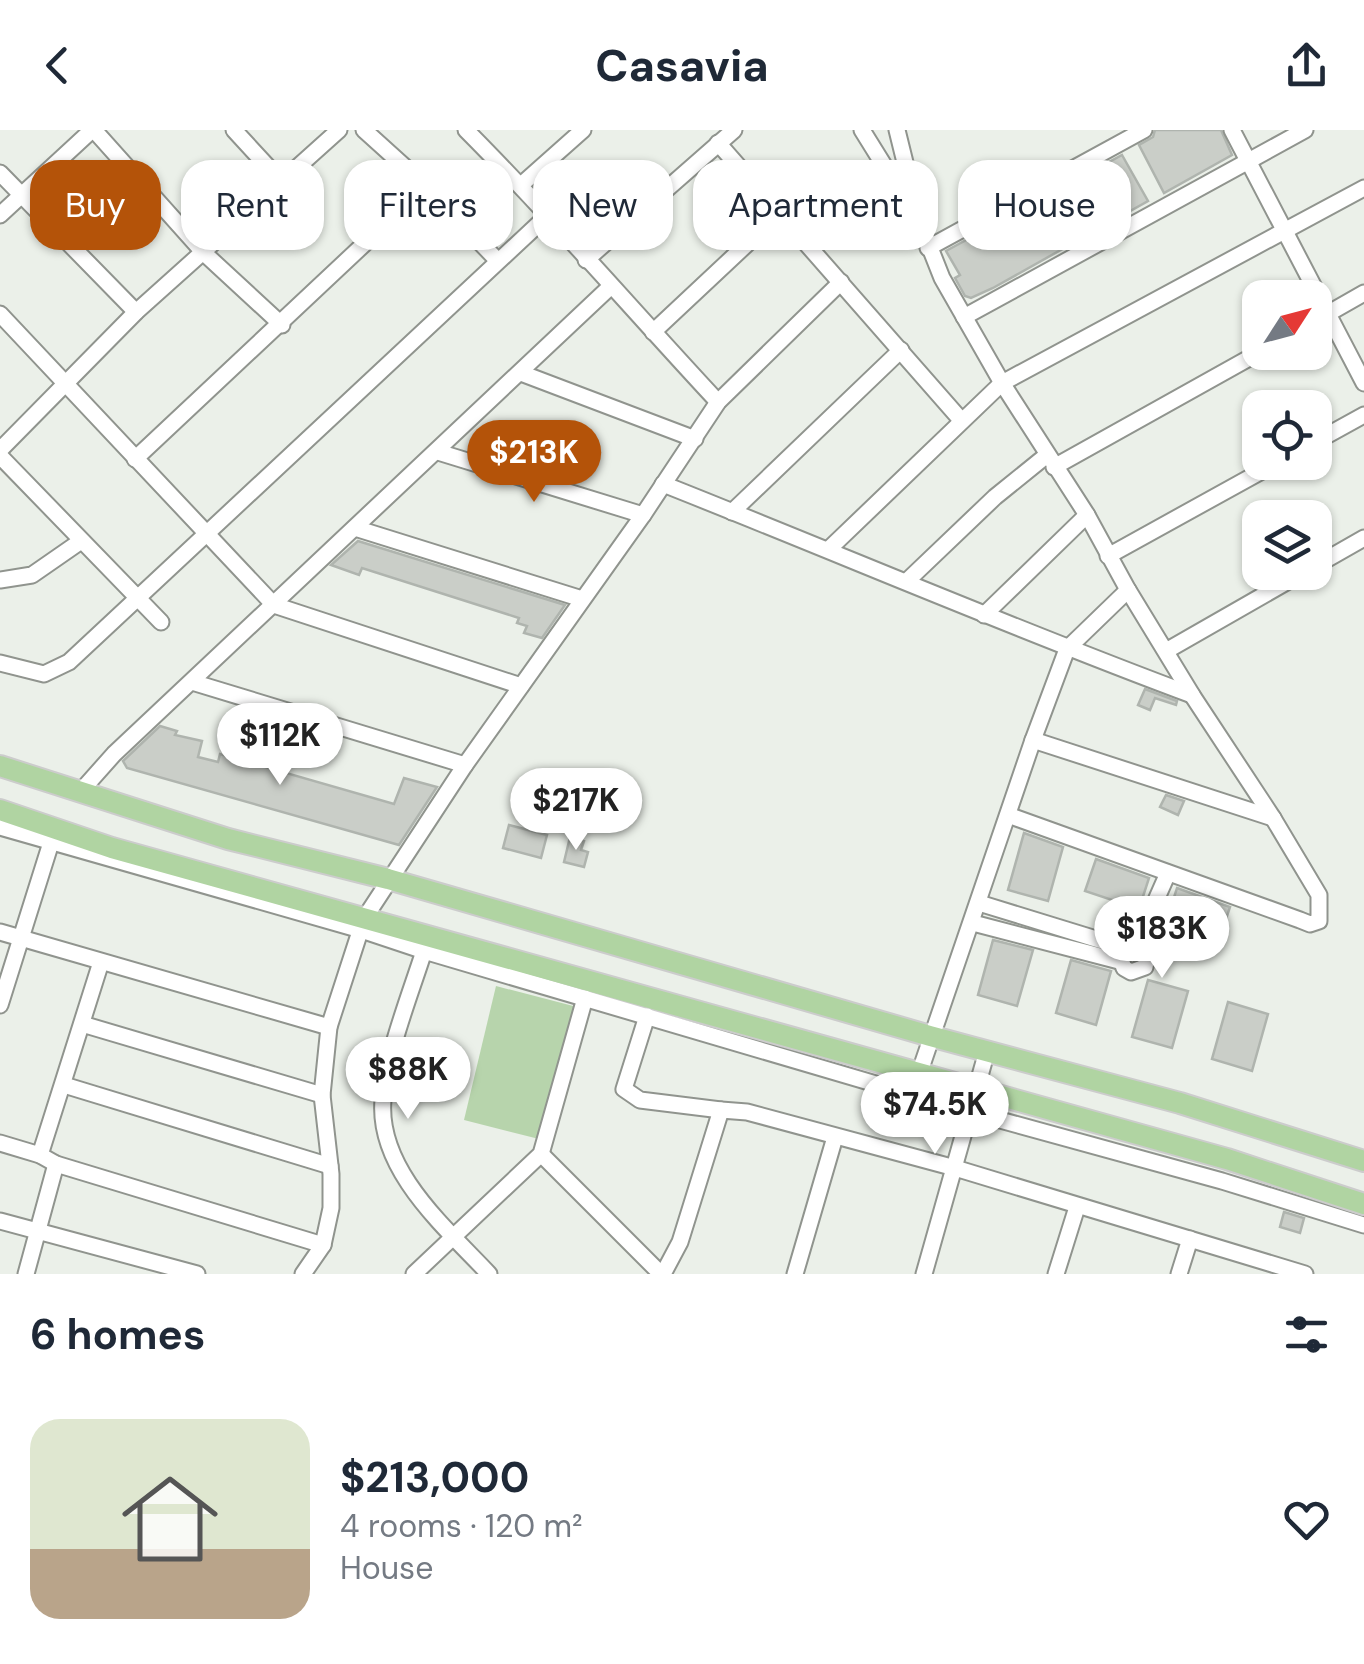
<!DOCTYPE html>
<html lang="en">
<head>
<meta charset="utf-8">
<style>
	body { margin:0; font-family:"DM Sans",sans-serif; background:#f6f6f7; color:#1f2937; height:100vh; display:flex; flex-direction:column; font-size:38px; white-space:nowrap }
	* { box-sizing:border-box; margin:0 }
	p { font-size:32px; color:#747a83 }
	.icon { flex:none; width:55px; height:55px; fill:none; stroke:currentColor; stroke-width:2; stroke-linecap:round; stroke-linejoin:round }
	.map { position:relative; height:1144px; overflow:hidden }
	.panel { display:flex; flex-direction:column; background:#fff; flex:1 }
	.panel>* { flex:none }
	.guide { position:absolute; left:30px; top:30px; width:1305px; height:90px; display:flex; gap:20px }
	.needle { width:65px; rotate:54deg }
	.tools { position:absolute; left:1242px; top:150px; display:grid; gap:20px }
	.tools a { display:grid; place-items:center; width:90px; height:90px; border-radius:20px; background:#fff; box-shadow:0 2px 8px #0004; font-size:50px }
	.price { position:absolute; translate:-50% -85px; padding:0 22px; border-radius:35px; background:#fff; color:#222; font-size:32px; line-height:65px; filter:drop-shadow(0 2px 5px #0008) }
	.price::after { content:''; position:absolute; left:50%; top:60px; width:30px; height:22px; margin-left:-15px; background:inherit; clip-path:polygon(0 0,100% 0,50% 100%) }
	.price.on { background:#b45309; color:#fff }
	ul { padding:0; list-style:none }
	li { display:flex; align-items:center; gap:30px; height:250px; padding:0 30px }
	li+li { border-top:2px solid #e0e1e3 }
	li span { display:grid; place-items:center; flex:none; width:280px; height:200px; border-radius:30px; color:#555 }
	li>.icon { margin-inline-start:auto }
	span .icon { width:120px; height:120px; fill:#fffc; stroke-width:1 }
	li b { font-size:42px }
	h2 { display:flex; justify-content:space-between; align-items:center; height:120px; padding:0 30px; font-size:42px }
	.pill { padding:0 35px; border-radius:30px; background:#fff; box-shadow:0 2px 8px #0004; font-size:35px; line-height:90px }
	.pill.on { background:#b45309; color:#fff }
	header { display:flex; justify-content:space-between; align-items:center; height:130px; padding:0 30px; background:#fff; font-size:45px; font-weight:700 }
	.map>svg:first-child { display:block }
	.green { fill:#b7d4ac }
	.building { fill:#cacec8; stroke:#afb4ae; stroke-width:2.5 }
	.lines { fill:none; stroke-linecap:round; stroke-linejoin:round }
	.minor-casing { stroke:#90948e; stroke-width:19 }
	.major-casing { stroke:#ccc; stroke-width:24 }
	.minor { stroke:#fff; stroke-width:15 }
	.major { stroke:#b0d4a2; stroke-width:20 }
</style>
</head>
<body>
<header><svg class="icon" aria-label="back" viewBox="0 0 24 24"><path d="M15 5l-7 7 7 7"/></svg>Casavia<svg class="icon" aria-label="share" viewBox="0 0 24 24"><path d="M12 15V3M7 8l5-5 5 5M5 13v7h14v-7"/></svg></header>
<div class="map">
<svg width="1364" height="1144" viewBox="0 0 1364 1144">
	<rect width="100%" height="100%" fill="#ebf0e9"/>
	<path class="green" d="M496 856 577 877 539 1009 464 990Z"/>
	<g class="building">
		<path d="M1155 0H1221L1232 25 1164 63 1139 15 1153 7Z"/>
		<path d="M1122 25 1148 71 993 158 971 168 965 166 955 148 960 145 946 121Z"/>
		<path d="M358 411 565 475 542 508 524 503 527 496 517 493 519 488 362 438 359 445 331 435Z"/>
		<path d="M1145 559 1177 571 1176 575 1155 568 1150 580 1138 575Z"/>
		<path d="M160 596 177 601 175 605 202 611 198 627 218 632 220 624 394 674 404 648 437 657 399 715 127 638 123 631Z"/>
		<path d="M1166 665 1184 671 1178 685 1160 677Z"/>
		<path d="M509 695 547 705 541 728 503 718Z"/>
		<path d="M1024 703 1063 717 1048 771 1008 760Z"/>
		<path d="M570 707 584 711 581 720 588 722 584 737 564 732Z"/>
		<path d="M1096 729 1149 748 1139 779 1085 761Z"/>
		<path d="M1177 758 1230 777 1219 810 1166 792Z"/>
		<path d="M993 810 1033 820 1017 876 978 865Z"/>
		<path d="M1071 830 1111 841 1096 895 1056 883Z"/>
		<path d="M1148 850 1188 861 1172 918 1132 907Z"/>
		<path d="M1228 872 1268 884 1252 941 1212 929Z"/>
		<path d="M1284 1082 1304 1088 1300 1103 1280 1097Z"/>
	</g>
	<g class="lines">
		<defs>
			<g id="minor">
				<path d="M94 0 204 123 282 195"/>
				<path d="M234 0 281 51"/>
				<path d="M364 0 426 56 497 130"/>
				<path d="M466 0C553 87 634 182 718 272"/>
				<path d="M862 0 921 95 942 148 1002 253 1087 385 1128 460 1192 565 1273 688 1319 765V791L1310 794 1300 790 1008 685"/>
				<path d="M897 0 917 81"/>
				<path d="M1232 0 1364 253"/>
				<path d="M718 13 961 290"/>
				<path d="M0 43 136 182"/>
				<path d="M521 55 583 0"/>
				<path d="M0 85 92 0"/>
				<path d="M928 118 1144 0"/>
				<path d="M586 130 734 0"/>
				<path d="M0 184 274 475 521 556"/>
				<path d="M964 187 1305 0"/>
				<path d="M1315 191 1364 163"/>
				<path d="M653 202 780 83"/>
				<path d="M521 243 695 309"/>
				<path d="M1315 312 1364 285"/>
				<path d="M0 320 136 182 339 0"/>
				<path d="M438 322 643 385"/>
				<path d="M0 326 161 492"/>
				<path d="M135 329 426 56"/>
				<path d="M1054 337 1260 222"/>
				<path d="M663 354C840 424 1014 499 1192 565"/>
				<path d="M732 382 901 220"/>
				<path d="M355 398 582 469"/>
				<path d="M829 419 1002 253 1364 58"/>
				<path d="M1108 426 1278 332"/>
				<path d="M1315 436 1364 408"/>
				<path d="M0 450 32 445 81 411"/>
				<path d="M907 451 995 367 1047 325"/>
				<path d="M984 485 1087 385"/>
				<path d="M1166 521 1304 442"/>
				<path d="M0 533 44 544 69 532 546 87"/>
				<path d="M192 552 465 635"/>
				<path d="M1033 610 1273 688"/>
				<path d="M82 660 114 624 610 157"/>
				<path d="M0 697 361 800 424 821 971 982 1222 1051 1364 1095"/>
				<path d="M979 773 1122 817 1138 811 1148 822 1145 837 1131 842 1124 838 1119 824 1122 817"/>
				<path d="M973 793 1119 831"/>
				<path d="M0 802 329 897"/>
				<path d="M1138 811 1168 743"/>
				<path d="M424 821C410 865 386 925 383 970 377 1040 446 1098 489 1144"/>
				<path d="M0 875 54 703"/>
				<path d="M647 886 624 959 640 970 721 980"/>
				<path d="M82 894 322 965"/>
				<path d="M919 944 1033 610 1067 519 1128 460"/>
				<path d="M64 955 330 1036"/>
				<path d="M0 1013 40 1025 56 1034 323 1115"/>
				<path d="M541 1024 661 1144"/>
				<path d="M40 1025 101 832"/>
				<path d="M0 1091 197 1144"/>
				<path d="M26 1144 56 1034"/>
				<path d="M303 1144 323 1115 331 1078V1044L322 965 329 897 364 789 465 635 643 385 718 272 841 152"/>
				<path d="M414 1144 541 1024 585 868"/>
				<path d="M663 1144 680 1112 721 980 747 982 955 1038 1305 1144"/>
				<path d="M795 1144 835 1007"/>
				<path d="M924 1144 987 921"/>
				<path d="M1056 1144 1077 1077"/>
				<path d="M1179 1144 1190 1109"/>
			</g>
			<g id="major">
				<path d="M0 636 228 709 388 749 930 906 1180 973 1364 1031"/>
				<path d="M0 680 112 718 1227 1029 1364 1074"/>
			</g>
		</defs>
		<use href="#minor" class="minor-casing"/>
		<use href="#major" class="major-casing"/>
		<use href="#minor" class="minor"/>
		<use href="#major" class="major"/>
	</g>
</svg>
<div class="tools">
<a><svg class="needle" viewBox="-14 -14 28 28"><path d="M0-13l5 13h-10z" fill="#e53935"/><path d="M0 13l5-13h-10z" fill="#747a83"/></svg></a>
<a><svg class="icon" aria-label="locate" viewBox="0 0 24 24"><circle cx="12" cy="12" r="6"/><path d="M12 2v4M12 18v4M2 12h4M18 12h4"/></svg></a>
<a><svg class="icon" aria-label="layers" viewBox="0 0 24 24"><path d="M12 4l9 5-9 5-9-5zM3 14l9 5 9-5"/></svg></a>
</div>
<b class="price on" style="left:534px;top:375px">$213K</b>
<b class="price" style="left:280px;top:658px">$112K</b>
<b class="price" style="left:576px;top:723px">$217K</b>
<b class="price" style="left:1162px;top:851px">$183K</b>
<b class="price" style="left:408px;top:992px">$88K</b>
<b class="price" style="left:935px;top:1027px">$74.5K</b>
<div class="guide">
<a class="pill on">Buy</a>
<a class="pill">Rent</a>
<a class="pill">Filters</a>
<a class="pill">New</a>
<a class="pill">Apartment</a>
<a class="pill">House</a>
</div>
</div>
<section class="panel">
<h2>6 homes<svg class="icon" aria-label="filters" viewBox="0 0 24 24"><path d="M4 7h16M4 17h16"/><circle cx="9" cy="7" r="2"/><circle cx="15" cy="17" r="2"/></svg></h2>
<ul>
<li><span style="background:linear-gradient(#dfe7d0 65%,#b9a48a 0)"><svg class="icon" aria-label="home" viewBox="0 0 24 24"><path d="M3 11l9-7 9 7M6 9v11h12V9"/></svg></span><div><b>$213,000</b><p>4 rooms · 120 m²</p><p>House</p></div><svg class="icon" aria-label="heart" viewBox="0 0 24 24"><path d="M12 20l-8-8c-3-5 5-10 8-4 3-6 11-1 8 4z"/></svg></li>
</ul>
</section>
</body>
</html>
